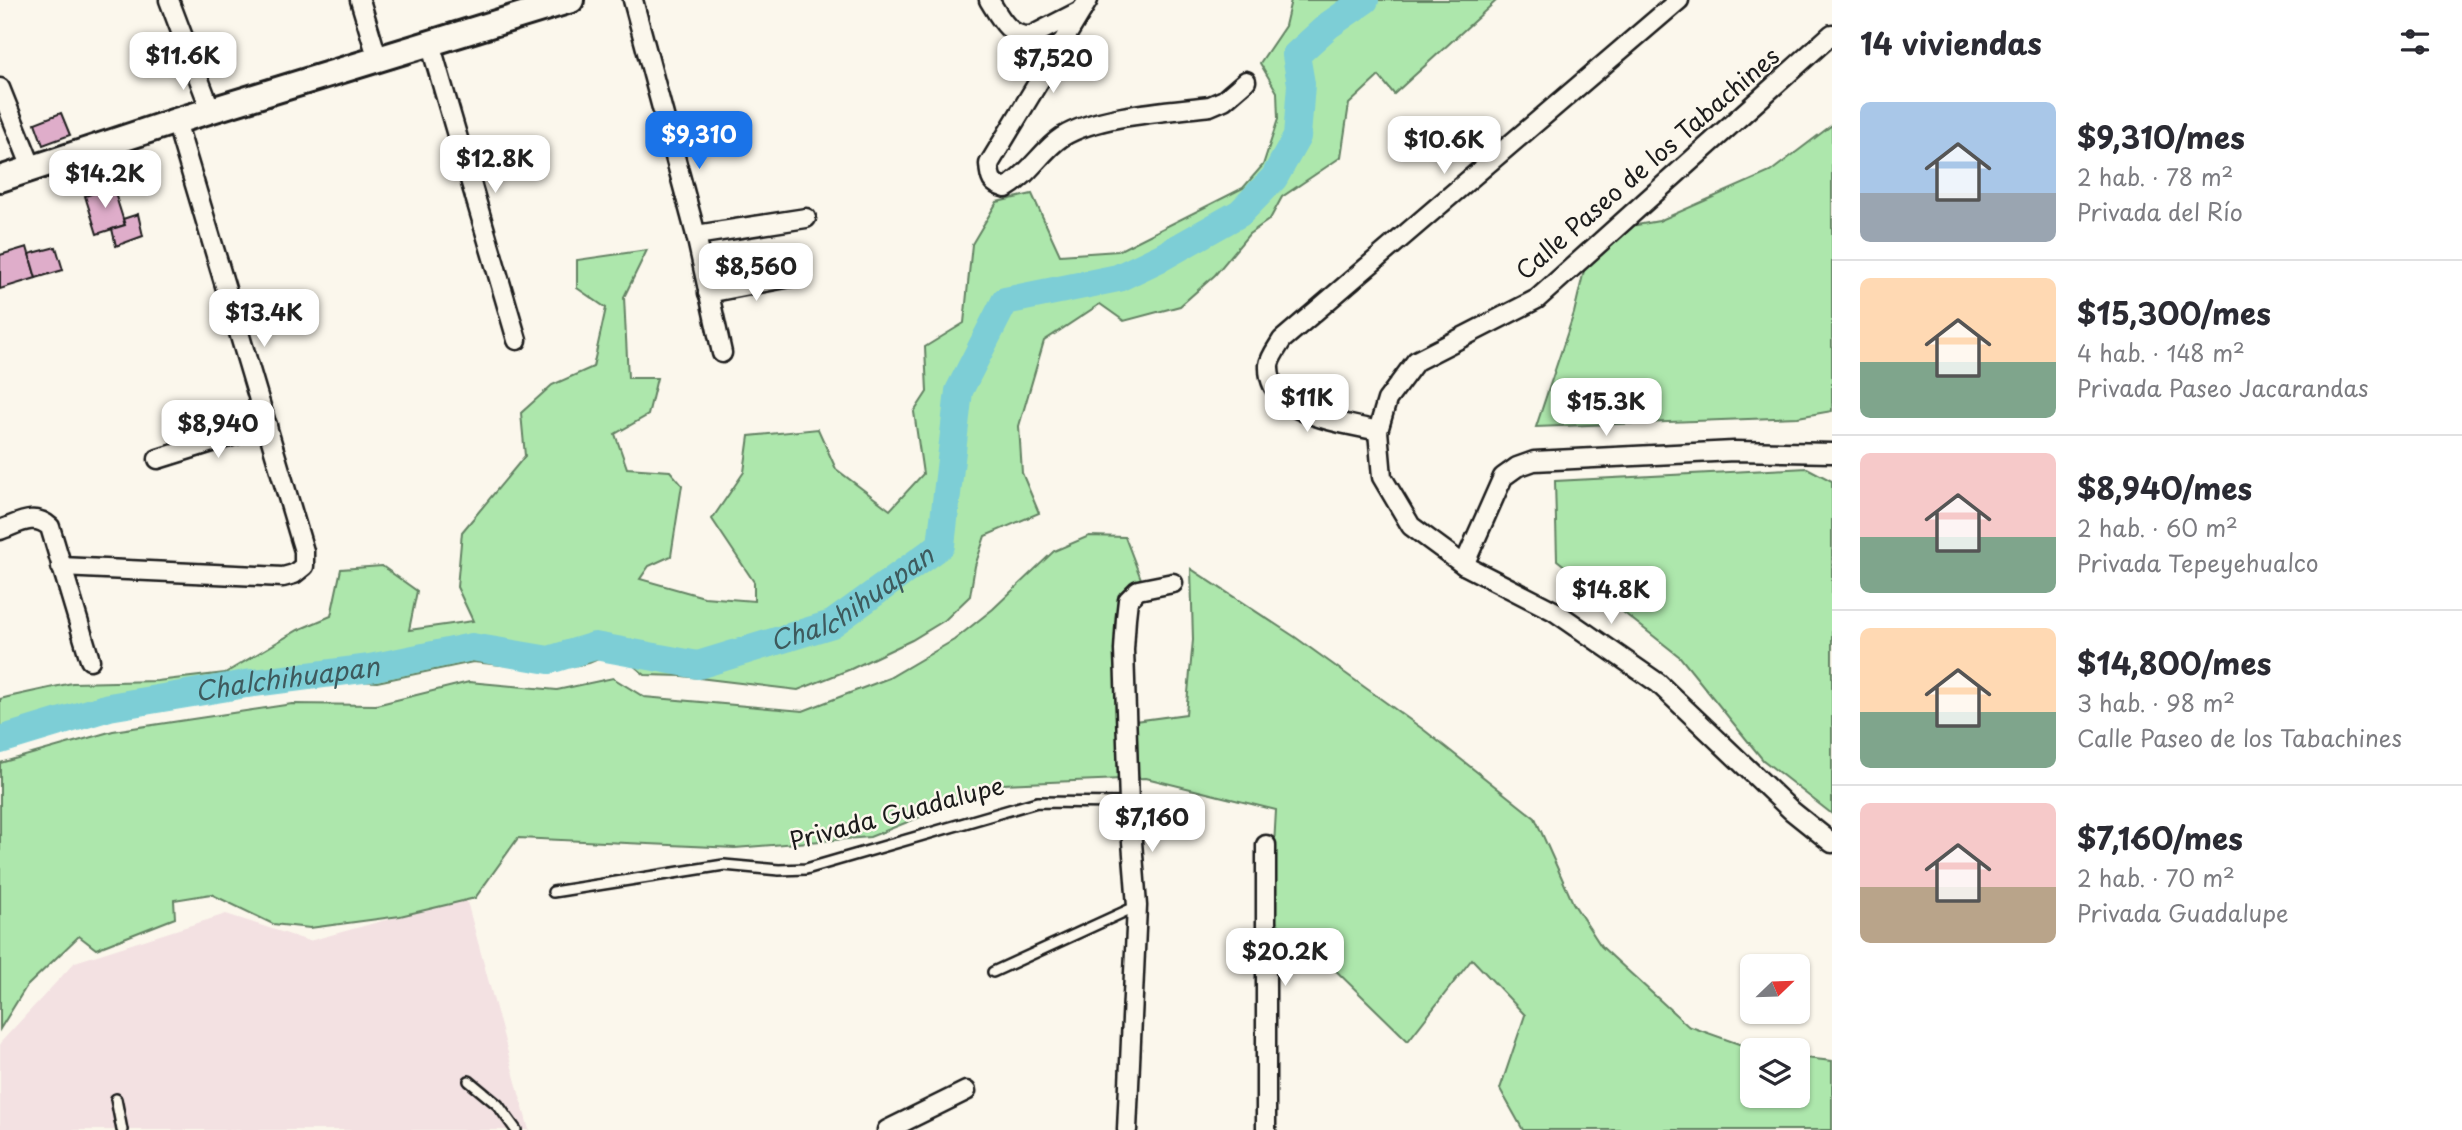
<!DOCTYPE html>
<html lang="es">
<head>
<meta charset="utf-8">
<style>
	body { margin:0; font-family:"Playpen Sans",sans-serif; background:#f7f7f7; color:#2b2b33; height:100vh; display:flex; flex-direction:column; font-size:26px; white-space:nowrap }
	* { box-sizing:border-box; margin:0 }
	p { font-size:23px; color:#7c7c81 }
	.icon { flex:none; width:38px; height:38px; fill:none; stroke:currentColor; stroke-width:2; stroke-linecap:round; stroke-linejoin:round }
	.map { position:relative; flex:1; overflow:hidden }
	.side { display:flex; flex-direction:column; background:#fff; width:630px }
	.side>* { flex:none }
	.needle { width:46px; rotate:67deg }
	.buttons { position:absolute; left:1740px; top:954px; display:grid; gap:14px }
	.buttons a { display:grid; place-items:center; width:70px; height:70px; border-radius:10px; background:#fff; box-shadow:0 2px 5px #0004; font-size:35px }
	.price { position:absolute; translate:-50% -60px; padding:0 16px; border-radius:14px; background:#fff; color:#222; font-size:23px; line-height:46px; filter:drop-shadow(0 2px 4px #0008) }
	.price::after { content:''; position:absolute; left:50%; top:42px; width:21px; height:16px; margin-left:-10px; background:inherit; clip-path:polygon(0 0,100% 0,50% 100%) }
	.price.selected { background:#1a73e8; color:#fff }
	ul { padding:0; list-style:none }
	li { display:flex; align-items:center; gap:21px; height:175px; padding:0 28px }
	li+li { border-top:2px solid #e1e1e2 }
	li span { display:grid; place-items:center; flex:none; width:196px; height:140px; border-radius:10px; color:#555 }
	li>.icon { margin-inline-start:auto }
	span .icon { width:84px; height:84px; fill:#fffc; stroke-width:1 }
	li b { font-size:30px }
	h2 { display:flex; justify-content:space-between; align-items:center; height:84px; padding:0 28px; font-size:30px }
	main { display:flex; flex:1; min-height:0 }
	.map>svg:first-child { display:block }
	.built { fill:#f3e1e2 }
	.green { fill:#ade7ac; stroke:#648264; stroke-width:2 }
	.lines { fill:none; stroke-linecap:round; stroke-linejoin:round }
	.river { stroke:#7dced6; stroke-width:28 }
	.building { fill:#dfadca; stroke:#1c1c1c; stroke-width:2 }
	.lane-casing { stroke:#1c1c1c; stroke-width:14 }
	.street-casing { stroke:#1c1c1c; stroke-width:23 }
	.secondary-casing { stroke:#1c1c1c; stroke-width:30 }
	.lane { stroke:#fbf7ec; stroke-width:9 }
	.street { stroke:#fbf7ec; stroke-width:18 }
	.secondary { stroke:#fbf7ec; stroke-width:24 }
	.labels { text-anchor:middle; stroke-width:5; stroke-linejoin:round; paint-order:stroke }
	.street-label { font-size:24px; fill:#1c1c1c; stroke:#fbf7ec }
	.water-label { font-size:26px; font-style:italic; fill:#3e5a5d; stroke:#fbf7ec }
</style>
</head>
<body>
<main>
<div class="map">
<svg width="1832" height="1130" viewBox="0 0 1832 1130">
	<rect width="100%" height="100%" fill="#fbf7ec"/>
	<filter id="ink" filterUnits="userSpaceOnUse"><feTurbulence type="fractalNoise" baseFrequency=".0143" numOctaves="2"/><feDisplacementMap in="SourceGraphic" scale="14" xChannelSelector="R" yChannelSelector="G"/><feConvolveMatrix kernelMatrix="1 2 1 2 8 2 1 2 1" color-interpolation-filters="sRGB"/></filter>
	<g filter="url(#ink)">
		<path class="built" d="M466 898 529 1130H0V1043L75 962 226 914 309 941Z"/>
		<g class="green">
			<path d="M1291 0H1497L1394 94 1379 76 1349 104 1341 157 1282 197 1270 219 1249 234 1215 275 1180 306 1124 321 1100 304 1044 341 1019 426 1022 473 1039 513 985 536 975 566 970 596 945 620 912 640 851 669 798 690 682 676 645 675 628 661 610 654 589 663 550 670 473 662 377 682 314 679 287 684H246L202 697 159 699 109 707 50 717 0 730V699L8 697 72 683 157 681 225 673 298 630 331 616 341 569 382 566 417 591 409 630 473 621 457 587 462 532 525 456 521 413 552 385 593 367 606 308 577 288V260L647 250 624 297 628 378H657L648 415 615 434 627 468 670 471 682 485 671 556 649 566 640 579 704 597 754 601V582L712 519 744 472 749 436 818 429 836 469 890 510 923 474 914 412 927 392 925 347 964 323 972 244 997 202 1032 194 1060 255 1118 251 1243 188 1263 165 1278 119 1277 92 1260 63 1285 26Z"/>
			<path d="M1832 125V411L1798 417 1536 427 1574 313 1586 262 1620 228 1659 221 1770 172Z"/>
			<path d="M1807 468 1832 481V814L1763 760 1680 657 1557 560 1555 481Z"/>
			<path d="M1089 536 1125 537 1146 592 1122 609 1127 722 1186 714 1193 640 1191 569 1295 637 1424 730 1535 818 1573 903 1601 946 1688 1026 1756 1050H1752V1096H1797V1057L1832 1061V1130H1523L1500 1089 1525 1015 1472 959 1408 1041 1322 957 1270 918 1276 810 1146 778 1003 784 870 837 735 848 518 838 475 898 400 916 310 928 273 924 211 894 174 900 175 918 96 949 79 936 26 987 0 1029V763L113 731 292 704 376 705 469 682 557 690 613 678 644 697 803 711 889 678 954 640 993 609 1054 551Z"/>
		</g>
		<g class="lines">
			<path class="river" id="s1" d="M0 740 109 707 246 684 370 668 472 647 549 660 595 646 698 665 832 624 941 545 959 391 1005 301 1118 278 1162 257 1240 213 1274 178 1297 137 1301 84 1296 55 1329 25 1365 0"/>
		</g>
		<g class="building">
			<path d="M61 113 70 135 43 145 35 123Z"/>
			<path d="M113 187 125 225 97 234 85 196Z"/>
			<path d="M138 214 143 236 116 246 112 229 125 225 123 219Z"/>
			<path d="M27 247 36 278 0 289V255Z"/>
			<path d="M56 247 63 270 36 278 29 254Z"/>
		</g>
		<g class="lines">
			<defs>
				<g id="lane">
					<path d="M553 892 724 865 779 870 806 869 1037 802 1129 803"/>
					<path d="M993 972 1137 906"/>
					<path d="M469 1081 498 1105 516 1130"/>
					<path d="M116 1099 122 1130"/>
				</g>
				<g id="street">
					<path d="M169 0 211 111"/>
					<path d="M360 0 378 60"/>
					<path d="M633 0 696 235 722 353"/>
					<path d="M989 0C999 16 1009 38 1031 36L1082 10"/>
					<path d="M1088 0 989 164C990 179 991 184 1006 188 1030 174 1042 150 1062 137 1097 115 1169 111 1210 106L1224 100 1246 81"/>
					<path d="M1832 34 1537 299 1416 361 1387 400 1378 431 1382 477 1411 526 1464 565 1554 611 1658 683 1792 811 1832 843"/>
					<path d="M430 43 517 340"/>
					<path d="M0 88 32 168"/>
					<path d="M696 235 806 218"/>
					<path d="M708 293 796 276"/>
					<path d="M1378 431C1342 422 1267 416 1269 365 1270 357 1278 347 1282 340L1679 0"/>
					<path d="M158 459 267 425"/>
					<path d="M0 530C18 524 34 512 50 527L90 660"/>
					<path d="M1464 565 1503 477 1517 467 1534 461 1734 451 1832 453"/>
					<path d="M61 567 283 577 294 574 304 566V551L176 121"/>
					<path d="M887 1130 966 1091"/>
					<path d="M1127 1130 1137 906 1129 803 1124 650 1126 618 1128 600 1138 590 1173 583"/>
					<path d="M1266 1130V845"/>
				</g>
				<path id="secondary" d="M0 179 176 121 571 0"/>
			</defs>
			<use href="#lane" class="lane-casing"/>
			<use href="#street" class="street-casing"/>
			<use href="#secondary" class="secondary-casing"/>
			<use href="#lane" class="lane"/>
			<use href="#street" class="street"/>
			<use href="#secondary" class="secondary"/>
		</g>
	</g>
	<g class="labels">
		<g class="street-label">
			<text transform="translate(1648 164) rotate(-41)" y="8">Calle Paseo de los Tabachines</text>
			<text transform="translate(897 814) rotate(-15)" y="8">Privada Guadalupe</text>
		</g>
		<g class="water-label">
			<text dy="9" stroke="none"><textPath href="#s1" startOffset="882">Chalchihuapan</textPath></text>
			<text dy="9" stroke="none"><textPath href="#s1" startOffset="294">Chalchihuapan</textPath></text>
		</g>
	</g>
</svg>
<div class="buttons">
<a><svg class="needle" viewBox="-14 -14 28 28"><path d="M0-13l5 13h-10z" fill="#e53935"/><path d="M0 13l5-13h-10z" fill="#7c7c81"/></svg></a>
<a><svg class="icon" aria-label="layers" viewBox="0 0 24 24"><path d="M12 4l9 5-9 5-9-5zM3 14l9 5 9-5"/></svg></a>
</div>
<b class="price" style="left:183px;top:92px">$11.6K</b>
<b class="price" style="left:1053px;top:95px">$7,520</b>
<b class="price selected" style="left:699px;top:171px">$9,310</b>
<b class="price" style="left:1444px;top:176px">$10.6K</b>
<b class="price" style="left:495px;top:195px">$12.8K</b>
<b class="price" style="left:105px;top:210px">$14.2K</b>
<b class="price" style="left:756px;top:303px">$8,560</b>
<b class="price" style="left:264px;top:349px">$13.4K</b>
<b class="price" style="left:1307px;top:434px">$11K</b>
<b class="price" style="left:1606px;top:438px">$15.3K</b>
<b class="price" style="left:218px;top:460px">$8,940</b>
<b class="price" style="left:1611px;top:626px">$14.8K</b>
<b class="price" style="left:1152px;top:854px">$7,160</b>
<b class="price" style="left:1285px;top:988px">$20.2K</b>
</div>
<section class="side">
<h2>14 viviendas<svg class="icon" aria-label="filters" viewBox="0 0 24 24"><path d="M4 7h16M4 17h16"/><circle cx="9" cy="7" r="2"/><circle cx="15" cy="17" r="2"/></svg></h2>
<ul>
<li><span style="background:linear-gradient(#a9c7e8 65%,#9aa5b1 0)"><svg class="icon" aria-label="home" viewBox="0 0 24 24"><path d="M3 11l9-7 9 7M6 9v11h12V9"/></svg></span><div><b>$9,310/mes</b><p>2 hab. · 78 m²</p><p>Privada del Río</p></div></li>
<li><span style="background:linear-gradient(#ffd9b3 60%,#7fa58c 0)"><svg class="icon" aria-label="home" viewBox="0 0 24 24"><path d="M3 11l9-7 9 7M6 9v11h12V9"/></svg></span><div><b>$15,300/mes</b><p>4 hab. · 148 m²</p><p>Privada Paseo Jacarandas</p></div></li>
<li><span style="background:linear-gradient(#f6c9c9 60%,#7fa58c 0)"><svg class="icon" aria-label="home" viewBox="0 0 24 24"><path d="M3 11l9-7 9 7M6 9v11h12V9"/></svg></span><div><b>$8,940/mes</b><p>2 hab. · 60 m²</p><p>Privada Tepeyehualco</p></div></li>
<li><span style="background:linear-gradient(#ffd9b3 60%,#7fa58c 0)"><svg class="icon" aria-label="home" viewBox="0 0 24 24"><path d="M3 11l9-7 9 7M6 9v11h12V9"/></svg></span><div><b>$14,800/mes</b><p>3 hab. · 98 m²</p><p>Calle Paseo de los Tabachines</p></div></li>
<li><span style="background:linear-gradient(#f6c9c9 60%,#b9a48a 0)"><svg class="icon" aria-label="home" viewBox="0 0 24 24"><path d="M3 11l9-7 9 7M6 9v11h12V9"/></svg></span><div><b>$7,160/mes</b><p>2 hab. · 70 m²</p><p>Privada Guadalupe</p></div></li>
</ul>
</section>
</main>
</body>
</html>
